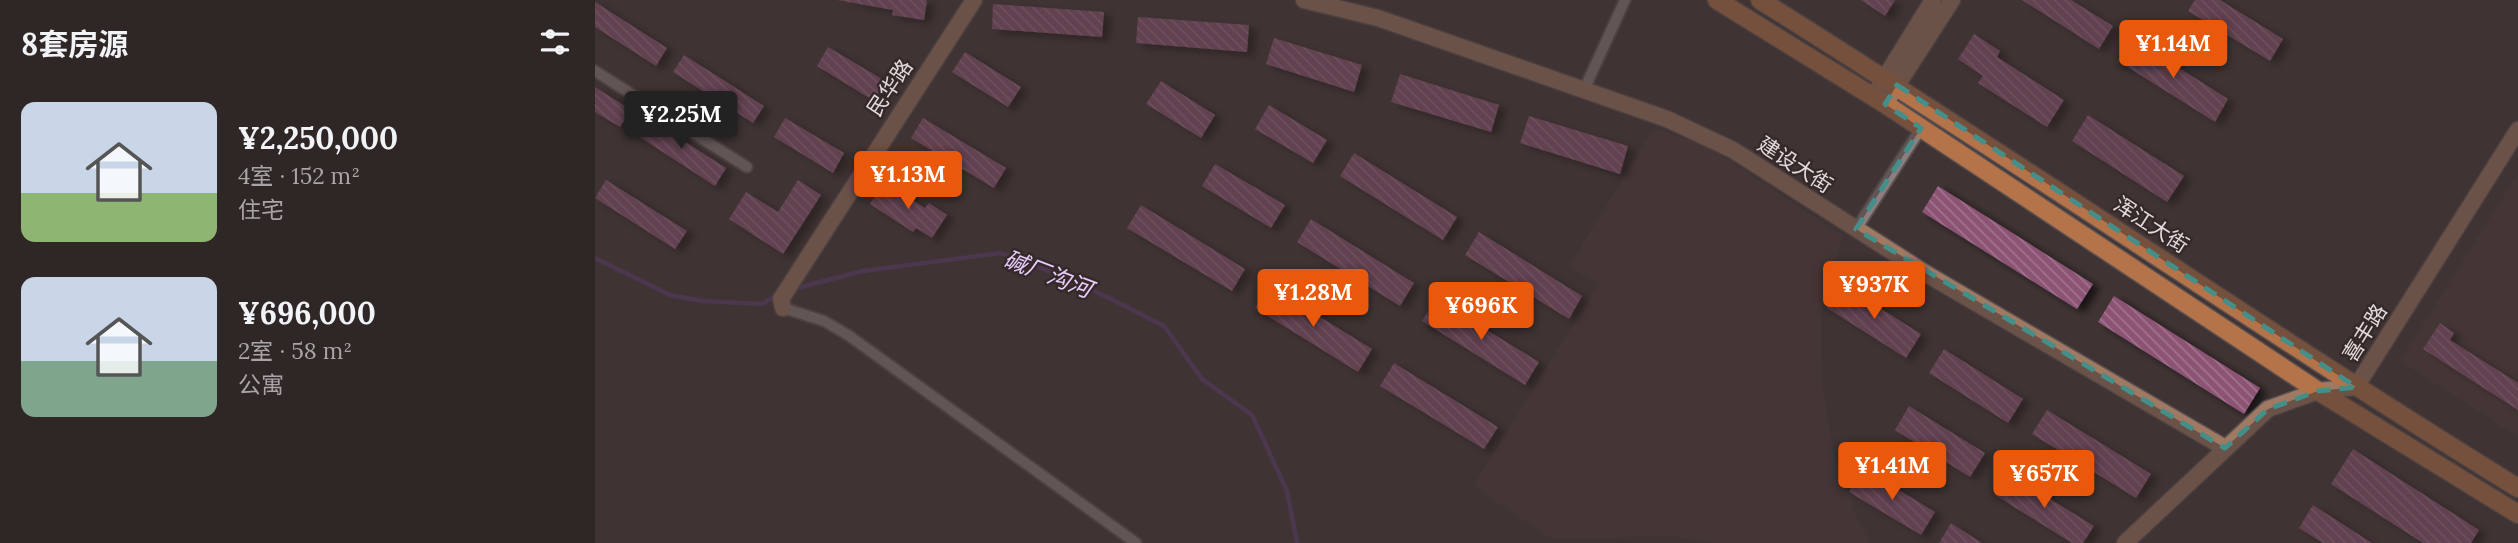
<!DOCTYPE html>
<html lang="zh">
<head>
<meta charset="utf-8">
<style>
	body { margin:0; font-family:Lora,"Noto Sans SC",serif; background:#3b3232; color:#f1f3f6; height:100vh; display:flex; flex-direction:column; font-size:26px; white-space:nowrap }
	* { box-sizing:border-box; margin:0 }
	p { font-size:23px; color:#a7a5a7 }
	.icon { flex:none; width:38px; height:38px; fill:none; stroke:currentColor; stroke-width:2; stroke-linecap:round; stroke-linejoin:round }
	.map { position:relative; flex:1; overflow:hidden }
	.panel { display:flex; flex-direction:column; background:#2f2626; width:595px }
	.panel>* { flex:none }
	.price { position:absolute; translate:-50% -60px; padding:0 16px; border-radius:7px; background:#ea580c; color:#fff; font-size:23px; line-height:46px; filter:drop-shadow(0 2px 4px #0008) }
	.price::after { content:''; position:absolute; left:50%; top:42px; width:21px; height:16px; margin-left:-10px; background:inherit; clip-path:polygon(0 0,100% 0,50% 100%) }
	.price.active { background:#222; color:#fff }
	ul { padding:0; list-style:none }
	li { display:flex; align-items:center; gap:21px; height:175px; padding:0 21px }
	li span { display:grid; place-items:center; flex:none; width:196px; height:140px; border-radius:14px; color:#555 }
	li>.icon { margin-inline-start:auto }
	span .icon { width:84px; height:84px; fill:#fffc; stroke-width:1 }
	li b { font-size:30px }
	h2 { display:flex; justify-content:space-between; align-items:center; height:84px; padding:0 21px; font-size:30px }
	main { display:flex; flex:1; min-height:0 }
	.map>svg:first-child { display:block }
	.built { fill:#4d3a3a }
	.lines { fill:none; stroke-linecap:round; stroke-linejoin:round }
	.stream { stroke:#5a3d6f; stroke-width:4.5 }
	.building { fill:url(#building-back-hatch); filter:url(#shadow) }
	.street-casing { stroke:#5b5050; stroke-width:14 }
	.secondary-casing { stroke:#5b5050; stroke-width:19 }
	.primary-casing { stroke:#5b5050; stroke-width:21 }
	.street { stroke:#8c7e7e; stroke-width:10 }
	.secondary { stroke:#a07963; stroke-width:16 }
	.primary { stroke:#b47349; stroke-width:18 }
	.marked { fill:none; stroke:#448f89; stroke-width:5; stroke-dasharray:14 9; stroke-linejoin:round }
	.labels { text-anchor:middle; stroke-width:5; stroke-linejoin:round; paint-order:stroke }
	.street-label { font-size:21px; fill:#e2dada; stroke:#352929 }
	.water-label { font-size:23px; font-style:italic; fill:#e7ccfc; stroke:#352929 }
</style>
</head>
<body>
<main>
<section class="panel">
<h2>8套房源<svg class="icon" aria-label="filters" viewBox="0 0 24 24"><path d="M4 7h16M4 17h16"/><circle cx="9" cy="7" r="2"/><circle cx="15" cy="17" r="2"/></svg></h2>
<ul>
<li><span style="background:linear-gradient(#c9d6e8 65%,#8fb573 0)"><svg class="icon" aria-label="home" viewBox="0 0 24 24"><path d="M3 11l9-7 9 7M6 9v11h12V9"/></svg></span><div><b>¥2,250,000</b><p>4室 · 152 m²</p><p>住宅</p></div></li>
<li><span style="background:linear-gradient(#c9d6e8 60%,#7fa58c 0)"><svg class="icon" aria-label="home" viewBox="0 0 24 24"><path d="M3 11l9-7 9 7M6 9v11h12V9"/></svg></span><div><b>¥696,000</b><p>2室 · 58 m²</p><p>公寓</p></div></li>
</ul>
</section>
<div class="map">
<svg width="1923" height="543" viewBox="0 0 1923 543">
	<defs>
		<pattern id="building-back-hatch" width="6" height="6" patternUnits="userSpaceOnUse" patternTransform="scale(1.75)"><rect width="6" height="6" fill="#8c5375"/><path d="M-1 5l2 2M0 0l6 6M5-1l2 2" fill="none" stroke="#a1738e"/></pattern>
		<filter id="shadow"><feDropShadow dx="7" dy="4" stdDeviation="3.5" flood-color="#0009"/></filter>
	</defs>
	<rect width="100%" height="100%" fill="#3f3333"/>
	<g class="built">
		<path d="M1059 128 1112 146 1248 236 1226 314 1227 380 1238 451 1261 516 1276 543H1117L1077 536 957 539 878 486 1003 284 974 266Z"/>
		<path d="M1923 173V437L1805 361Z"/>
	</g>
	<g class="lines">
		<g class="stream">
			<path d="M0 258 75 295 108 301 168 304 186 291"/>
			<path d="M198 289 268 271 406 253 475 279 532 307 569 326 607 379 657 415 692 491 702 543"/>
		</g>
	</g>
	<g class="building">
		<path d="M242 0H332L329 20 297 15 298 10Z"/>
		<path d="M1266 0H1300L1290 16Z"/>
		<path d="M1427 0H1476L1518 26 1504 49Z"/>
		<path d="M1600 0H1625L1688 39 1675 61 1593 11Z"/>
		<path d="M0 2 72 48 61 66 0 27Z"/>
		<path d="M398 4 509 12 507 37 397 29Z"/>
		<path d="M543 17 654 25 652 52 541 43Z"/>
		<path d="M1379 34 1405 51 1402 57 1469 100 1452 127 1383 83 1388 76 1363 59Z"/>
		<path d="M679 38 767 65 759 92 671 64Z"/>
		<path d="M1537 38 1633 99 1620 122 1523 61Z"/>
		<path d="M233 47 292 82 281 102 222 66Z"/>
		<path d="M370 52 426 87 413 107 357 72Z"/>
		<path d="M89 55 169 106 158 123 78 72Z"/>
		<path d="M805 74 904 105 896 132 796 102Z"/>
		<path d="M566 81 620 115 606 138 551 104Z"/>
		<path d="M0 87 36 110 25 127 0 112Z"/>
		<path d="M674 105 732 140 718 163 660 129Z"/>
		<path d="M1493 115 1589 176 1572 202 1477 141Z"/>
		<path d="M934 116 1033 146 1025 174 925 143Z"/>
		<path d="M51 117 131 168 120 186 40 134Z"/>
		<path d="M190 118 249 153 238 173 179 137Z"/>
		<path d="M328 118 411 168 399 188 316 138Z"/>
		<path d="M759 153 862 217 848 240 745 176Z"/>
		<path d="M620 164 690 205 676 228 607 186Z"/>
		<path d="M11 180 92 231 80 249 0 198Z"/>
		<path d="M203 180 226 195 188 254 134 219 151 192 183 212Z"/>
		<path d="M289 181 330 208 334 203 352 215 337 238 321 228 318 232 275 204Z"/>
		<path d="M1343 186 1498 284 1482 309 1327 212Z"/>
		<path d="M546 205 650 269 637 291 532 228Z"/>
		<path d="M716 219 819 283 805 306 702 242Z"/>
		<path d="M884 232 987 296 974 319 870 255Z"/>
		<path d="M1247 284 1326 334 1311 358 1232 308Z"/>
		<path d="M673 285 777 349 763 372 660 308Z"/>
		<path d="M1519 296 1665 388 1649 414 1503 322Z"/>
		<path d="M841 299 944 362 930 385 827 321Z"/>
		<path d="M1845 323 1859 333 1855 340 1923 383V410L1828 349Z"/>
		<path d="M1349 349 1428 399 1413 423 1334 373Z"/>
		<path d="M799 363 903 427 889 449 785 386Z"/>
		<path d="M1314 406 1390 453 1375 477 1300 430Z"/>
		<path d="M1452 410 1556 474 1541 498 1437 434Z"/>
		<path d="M1758 449 1884 530 1876 543H1828L1736 484Z"/>
		<path d="M1268 468 1340 512 1326 535 1254 492Z"/>
		<path d="M1413 473 1499 526 1488 543H1477L1400 495Z"/>
		<path d="M1718 505 1777 543H1728L1704 528Z"/>
		<path d="M1356 523 1387 543H1344Z"/>
	</g>
	<g class="lines">
		<defs>
			<g id="street">
				<path d="M0 71 152 167"/>
				<path d="M988 92 1030 0"/>
				<path d="M1261 229 1326 128"/>
				<path d="M188 308 229 321 253 335 541 543"/>
			</g>
			<g id="secondary">
				<path d="M709 0 783 18 1072 119 1138 150 1335 276 1630 448"/>
				<path d="M1278 97 1338 0"/>
				<path d="M1290 104 1357 0"/>
				<path d="M188 308 186 299 379 0"/>
				<path d="M1530 543 1673 409 1723 391 1761 387 1923 130"/>
			</g>
			<g id="primary">
				<path d="M1122 0 1290 104 1723 391 1923 514"/>
				<path d="M1165 0C1420 159 1667 330 1923 488"/>
			</g>
		</defs>
		<use href="#street" class="street-casing"/>
		<use href="#secondary" class="secondary-casing"/>
		<use href="#primary" class="primary-casing"/>
		<use href="#street" class="street"/>
		<use href="#secondary" class="secondary"/>
		<use href="#primary" class="primary"/>
	</g>
	<path d="M0 0H1923V543H0ZM1302 85 1761 387 1723 391 1673 409 1630 448 1261 229 1326 128 1290 104Z" fill="#3f3333" fill-opacity=".55" fill-rule="evenodd"/>
	<path class="marked" d="M1302 85 1761 387 1723 391 1673 409 1630 448 1261 229 1326 128 1290 104Z"/>
	<g class="labels">
		<g class="street-label">
			<text transform="translate(295 88) rotate(-56)" y="7">民华路</text>
			<text transform="translate(1200 165) rotate(33)" y="7">建设大街</text>
			<text transform="translate(1556 225) rotate(33)" y="7">浑江大街</text>
			<text transform="translate(1770 333) rotate(-58)" y="7">喜丰路</text>
		</g>
		<g class="water-label">
			<text transform="translate(453 274) rotate(21)" y="8">碱厂沟河</text>
		</g>
	</g>
</svg>
<b class="price" style="left:1578px;top:80px">¥1.14M</b>
<b class="price active" style="left:86px;top:151px">¥2.25M</b>
<b class="price" style="left:313px;top:211px">¥1.13M</b>
<b class="price" style="left:1279px;top:321px">¥937K</b>
<b class="price" style="left:718px;top:329px">¥1.28M</b>
<b class="price" style="left:886px;top:342px">¥696K</b>
<b class="price" style="left:1297px;top:502px">¥1.41M</b>
<b class="price" style="left:1449px;top:510px">¥657K</b>
</div>
</main>
</body>
</html>
